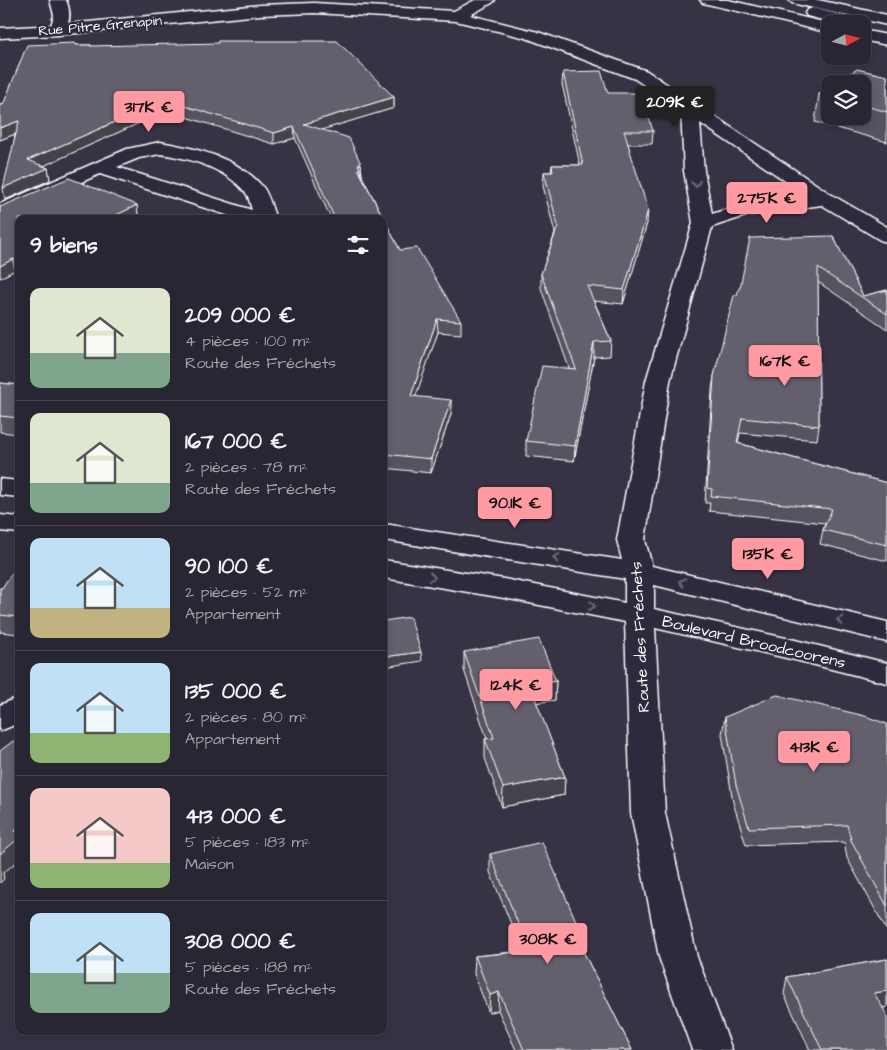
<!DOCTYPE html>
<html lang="fr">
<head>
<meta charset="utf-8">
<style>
	body { margin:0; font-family:"Architects Daughter",sans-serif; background:#353240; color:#f1f3f6; height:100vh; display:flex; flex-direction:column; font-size:19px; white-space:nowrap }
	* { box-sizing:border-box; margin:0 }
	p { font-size:16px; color:#a5a5ac }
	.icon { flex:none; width:28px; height:28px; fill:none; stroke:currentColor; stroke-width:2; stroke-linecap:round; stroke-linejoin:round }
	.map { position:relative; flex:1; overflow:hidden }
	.details { position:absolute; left:15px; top:215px; width:372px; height:820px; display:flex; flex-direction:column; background:#292634; border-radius:10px; box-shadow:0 2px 8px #0003,0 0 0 1px #45434f }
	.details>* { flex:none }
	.needle { width:32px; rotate:83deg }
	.fabs { position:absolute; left:821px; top:15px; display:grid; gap:10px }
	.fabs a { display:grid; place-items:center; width:50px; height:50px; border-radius:10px; background:#292634; box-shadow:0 2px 8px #0003,0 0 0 1px #45434f; font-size:25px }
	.price { position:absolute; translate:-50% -42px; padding:0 11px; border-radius:5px; background:#ff9aa2; color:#111; font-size:16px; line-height:32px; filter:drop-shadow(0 1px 2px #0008) }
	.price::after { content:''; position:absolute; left:50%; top:30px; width:15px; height:11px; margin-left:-8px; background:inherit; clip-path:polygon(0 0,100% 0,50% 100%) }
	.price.on { background:#222; color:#fff }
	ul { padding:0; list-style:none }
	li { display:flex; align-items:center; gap:15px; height:125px; padding:0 15px }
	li+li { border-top:1px solid #45434f }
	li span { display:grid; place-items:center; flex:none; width:140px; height:100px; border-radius:10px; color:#555 }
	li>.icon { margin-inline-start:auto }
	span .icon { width:60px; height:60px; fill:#fffc; stroke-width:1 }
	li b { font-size:21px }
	h2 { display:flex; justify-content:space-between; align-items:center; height:60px; padding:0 15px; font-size:21px }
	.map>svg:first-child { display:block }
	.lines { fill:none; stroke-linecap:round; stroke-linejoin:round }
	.street-casing { stroke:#fff; stroke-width:3 }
	.secondary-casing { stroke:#fff; stroke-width:3 }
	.street { fill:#2f2a3d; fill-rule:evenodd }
	.secondary { fill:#2f2a3d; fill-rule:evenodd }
	.wall { fill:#55525e; stroke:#fff }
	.shaded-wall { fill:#45424c; stroke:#fff }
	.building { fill:#635f6d; stroke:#fff }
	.oneway { stroke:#6d6a77 }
	.labels { text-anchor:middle; stroke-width:4.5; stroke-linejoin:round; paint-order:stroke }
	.far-street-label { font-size:14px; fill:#fff; stroke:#2f2a3d }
	.street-label { font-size:16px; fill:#fff; stroke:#2f2a3d }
</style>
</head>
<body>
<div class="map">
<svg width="887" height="1050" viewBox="0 0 887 1050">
	<rect width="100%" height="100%" fill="#373345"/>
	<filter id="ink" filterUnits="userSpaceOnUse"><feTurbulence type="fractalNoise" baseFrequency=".02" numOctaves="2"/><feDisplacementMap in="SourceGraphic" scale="10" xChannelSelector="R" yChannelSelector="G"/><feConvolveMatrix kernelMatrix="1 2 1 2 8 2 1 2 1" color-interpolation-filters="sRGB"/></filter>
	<g filter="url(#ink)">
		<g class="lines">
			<defs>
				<g id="street">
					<path d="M50 0H66C71 11 70 23 64 33H52L50 30 54 15Z"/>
					<path d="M160 142C196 148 238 158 262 186 269 194 272 209 276 219H239L100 174 0 217V204L127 149ZM160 154C189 158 225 168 245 192 249 196 250 204 252 210L117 167 139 158Z"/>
					<path d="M19 697V723L0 731V705Z"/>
				</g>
				<g id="secondary">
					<path d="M475 0H495L492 3 470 15 538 32 647 71 832 195 887 227V242L880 240 822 205 749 215 712 227 670 381 645 540 652 566 887 622V642L654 585V609L795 640 887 663V683L795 660 655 628 665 813 697 957 732 1050H692L659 957 631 813 625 622 504 598 384 578V560L504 579 625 603V579L384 540V524L622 560 617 540 646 381 693 223 684 171 681 110 635 79 526 38 456 21 314 13 260 15 58 35 0 38V28L58 25 260 5 314 3 454 11ZM700 123 806 195 746 203 712 214 704 171Z"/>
					<path d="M700 0H728L832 24H830V33L703 3Z"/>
					<path d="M789 0H818L887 15V25L792 3Z"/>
					<path d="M813 8 865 21 867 24 862 28V24H838L807 16 805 13 807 10Z"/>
					<path d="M862 30 887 35V45L862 40Z"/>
					<path d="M0 479 19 481V497L0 495Z"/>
					<path d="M0 515 19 517V533L0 531Z"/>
				</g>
			</defs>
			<use href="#street" class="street-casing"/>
			<use href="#secondary" class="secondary-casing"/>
			<use href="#street" class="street"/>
			<use href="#secondary" class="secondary"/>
		</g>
		<g class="wall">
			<path d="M75 43V45H91V46L394 97V108L323 129 361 164 362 176 400 250 461 321V334L438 332 415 397 451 414 431 473 384 468V219H331L295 138 274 144 166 111 43 166 48 168 50 180 5 200 15 134 0 140V104L3 105Z"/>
			<path d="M563 72 608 93 653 131 652 144H628L647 223 623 304 594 301 611 341 610 356 594 357 574 461 526 456V441L569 368 541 288V274L555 233 543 186 544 172H551L552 165H580L562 84Z"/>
			<path d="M887 76V142L815 122 819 94 830 87V116H862V84Z"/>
			<path d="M137 205 138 215 131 219H19V272L15 270 0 278V207Z"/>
			<path d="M833 236 863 296 887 290V329L818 282 819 426 817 440 740 433 738 443 887 483V561L820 544 823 530 825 523 709 511 710 503H705L712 390 714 376 740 288Z"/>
			<path d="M0 383 19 385V434L0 432Z"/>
			<path d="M19 575V634L0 632V633V588H2Z"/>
			<path d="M464 652 556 681 555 700 536 702 565 777 564 795 502 807 485 758V739H487L464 670Z"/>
			<path d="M725 717 887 724V931L847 858 844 842 746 845 733 802 722 734Z"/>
			<path d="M490 854 576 921 575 935 632 1050H516L498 1010 489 1013 474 974 475 956 522 951 490 872Z"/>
			<path d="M887 959V1007L883 1008 887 1050H810L784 994 787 977Z"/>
		</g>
		<g class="shaded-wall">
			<path d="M394 97V108L305 135 304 124Z"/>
			<path d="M165 100 166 111 30 172 28 160Z"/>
			<path d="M19 121 20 132 0 140V128Z"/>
			<path d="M294 127 295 138 274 144V133Z"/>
			<path d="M358 164H361L362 176H361L360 169Z"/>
			<path d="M48 168 50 180 5 200 3 188Z"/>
			<path d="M137 205 138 215 131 219H108Z"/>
			<path d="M648 210 647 223 623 304 624 290Z"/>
			<path d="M13 259 15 270 0 278V266Z"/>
			<path d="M437 319 438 332 411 410V396Z"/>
			<path d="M594 342V357L574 461 575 446Z"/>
			<path d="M451 400V414L431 473V459Z"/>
			<path d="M421 652 422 661 384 667V657Z"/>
			<path d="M556 681 555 700 529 704 530 685Z"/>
			<path d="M565 777 564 795 502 807 503 788Z"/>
			<path d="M19 828V860L3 873 4 879 0 883V854L15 831Z"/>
			<path d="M576 921 575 939 569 923Z"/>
			<path d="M887 991V1007L870 1010 874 993Z"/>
			<path d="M499 992 498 1010 489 1013 490 995Z"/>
		</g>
		<g class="building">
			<path d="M218 41H337L394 97 304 124 349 138 361 164H358L360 169H358L400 250 417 248 461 321 437 319 411 396 451 400 431 459 384 454V219H335L294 127 274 133 165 100 28 160 48 168 3 188 19 121 0 128V104L3 105 27 45 75 43V45H91L90 46 218 43Z"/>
			<path d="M857 69 887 76V112L862 105V84H835Z"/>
			<path d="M601 71 608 93H641L653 131H624L648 210 624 290 587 286 611 341 594 342 575 446 526 441 542 366 576 369 541 274 558 226 544 172H553L552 165H583L563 72Z"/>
			<path d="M830 87V97L819 94Z"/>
			<path d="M69 178 137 205 108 219H19V261L13 259 0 266V207Z"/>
			<path d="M833 236 863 296 887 290V314L818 268 819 426 742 418 737 443 887 483V545L823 530 832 509 711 496 712 489 707 488 714 376 734 295H737L739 288H740L750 238Z"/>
			<path d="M0 383 19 385V418L0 416Z"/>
			<path d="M11 574 19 575V617L0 615V588H2Z"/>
			<path d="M410 617 421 652 384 657V621Z"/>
			<path d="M539 639 556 681 530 685 565 777 503 788 485 739 494 738 464 652Z"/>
			<path d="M777 695 865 716 887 724V906L851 840 847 825 749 828 736 785 725 717Z"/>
			<path d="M13 741 19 744V828L15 831 19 834V838L0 854V751Z"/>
			<path d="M542 842 576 921 569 923 632 1050H524L499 992 490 995 475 956 529 951 490 854Z"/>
			<path d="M887 959V991L874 993 887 1015V1050H822L787 977Z"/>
		</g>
		<defs><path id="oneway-chevron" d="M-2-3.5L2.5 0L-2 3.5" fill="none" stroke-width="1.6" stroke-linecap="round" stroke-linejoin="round" transform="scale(1.25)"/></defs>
		<g class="oneway">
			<use href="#oneway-chevron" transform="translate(696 184) rotate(80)"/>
			<use href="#oneway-chevron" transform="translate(556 558) rotate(-170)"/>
			<use href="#oneway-chevron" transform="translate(432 577) rotate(10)"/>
			<use href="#oneway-chevron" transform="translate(682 582) rotate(-166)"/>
			<use href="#oneway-chevron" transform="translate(592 606) rotate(11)"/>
			<use href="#oneway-chevron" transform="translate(840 620) rotate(-166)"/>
		</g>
	</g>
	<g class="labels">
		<g class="far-street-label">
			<text transform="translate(100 25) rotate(-5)" y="5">Rue Pitre Grenapin</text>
		</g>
		<g class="street-label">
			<text transform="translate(639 637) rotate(-93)" y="6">Route des Fréchets</text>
			<text transform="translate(754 641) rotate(13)" y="6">Boulevard Broodcoorens</text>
		</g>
	</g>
</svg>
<div class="fabs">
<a><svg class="needle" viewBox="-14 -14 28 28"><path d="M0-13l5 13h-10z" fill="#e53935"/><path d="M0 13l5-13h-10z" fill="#a5a5ac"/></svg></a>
<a><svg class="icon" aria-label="layers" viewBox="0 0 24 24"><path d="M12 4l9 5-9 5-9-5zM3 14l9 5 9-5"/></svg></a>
</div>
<b class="price on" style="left:675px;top:128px">209K €</b>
<b class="price" style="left:149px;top:133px">317K €</b>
<b class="price" style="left:767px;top:224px">275K €</b>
<b class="price" style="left:785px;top:387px">167K €</b>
<b class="price" style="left:515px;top:529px">90.1K €</b>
<b class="price" style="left:768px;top:580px">135K €</b>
<b class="price" style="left:516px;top:711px">124K €</b>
<b class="price" style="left:814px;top:773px">413K €</b>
<b class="price" style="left:548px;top:965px">308K €</b>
<section class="details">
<h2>9 biens<svg class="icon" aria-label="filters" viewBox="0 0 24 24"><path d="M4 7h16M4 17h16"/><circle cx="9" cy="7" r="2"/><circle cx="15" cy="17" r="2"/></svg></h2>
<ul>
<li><span style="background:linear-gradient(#dfe7d0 65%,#7fa58c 0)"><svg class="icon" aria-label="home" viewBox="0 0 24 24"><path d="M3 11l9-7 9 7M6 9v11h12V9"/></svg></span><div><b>209 000 €</b><p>4 pièces · 100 m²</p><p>Route des Fréchets</p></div></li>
<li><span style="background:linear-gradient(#dfe7d0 70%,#7fa58c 0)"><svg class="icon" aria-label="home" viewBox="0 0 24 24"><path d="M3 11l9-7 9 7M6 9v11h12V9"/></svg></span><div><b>167 000 €</b><p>2 pièces · 78 m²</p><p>Route des Fréchets</p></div></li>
<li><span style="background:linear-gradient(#bfe0f5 70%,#c2b280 0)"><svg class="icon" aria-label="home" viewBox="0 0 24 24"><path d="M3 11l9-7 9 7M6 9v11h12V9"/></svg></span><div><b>90 100 €</b><p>2 pièces · 52 m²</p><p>Appartement</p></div></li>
<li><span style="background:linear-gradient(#bfe0f5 70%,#8fb573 0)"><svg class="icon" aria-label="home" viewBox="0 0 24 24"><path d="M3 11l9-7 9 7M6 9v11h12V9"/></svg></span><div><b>135 000 €</b><p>2 pièces · 80 m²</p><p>Appartement</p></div></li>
<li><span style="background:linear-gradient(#f6c9c9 75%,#8fb573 0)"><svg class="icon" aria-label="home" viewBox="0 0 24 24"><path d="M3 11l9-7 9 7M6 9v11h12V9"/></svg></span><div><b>413 000 €</b><p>5 pièces · 183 m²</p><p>Maison</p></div></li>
<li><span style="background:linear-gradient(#bfe0f5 60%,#7fa58c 0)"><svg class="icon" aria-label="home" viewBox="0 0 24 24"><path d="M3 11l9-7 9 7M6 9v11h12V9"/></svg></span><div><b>308 000 €</b><p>5 pièces · 188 m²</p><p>Route des Fréchets</p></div></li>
</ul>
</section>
</div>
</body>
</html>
